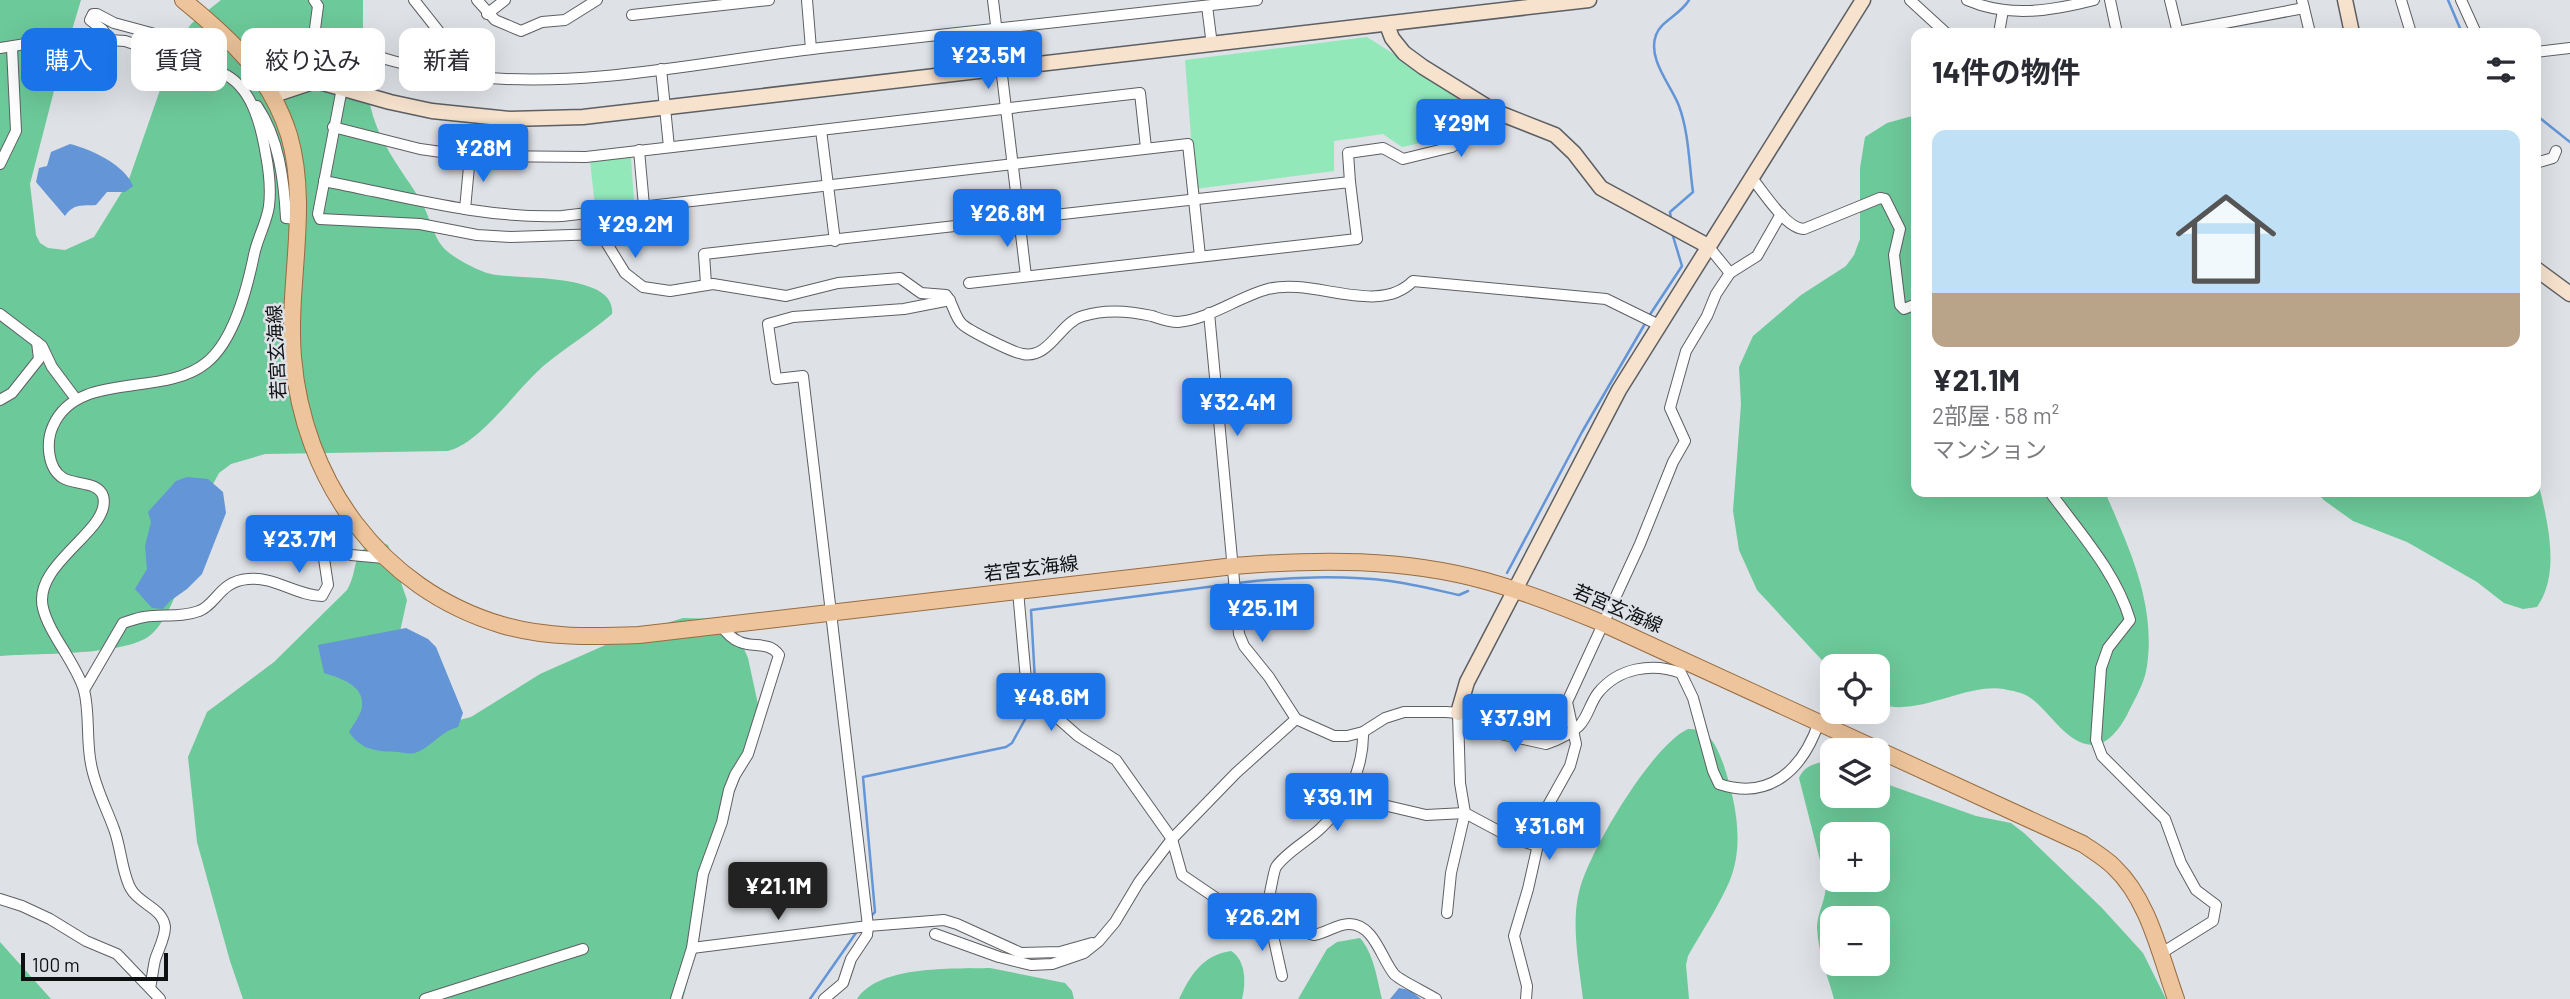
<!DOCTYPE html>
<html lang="ja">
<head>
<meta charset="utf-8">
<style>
	body { margin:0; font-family:Barlow,"Noto Sans JP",sans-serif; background:#f2f2f3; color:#2b2b33; height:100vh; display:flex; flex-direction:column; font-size:26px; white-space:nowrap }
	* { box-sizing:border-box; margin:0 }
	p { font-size:23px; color:#7c7c81 }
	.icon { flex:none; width:38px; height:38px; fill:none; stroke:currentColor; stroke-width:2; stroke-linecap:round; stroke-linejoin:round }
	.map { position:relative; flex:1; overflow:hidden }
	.drawer { position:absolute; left:1911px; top:28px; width:630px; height:469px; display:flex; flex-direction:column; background:#fff; border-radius:14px; box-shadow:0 7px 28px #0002 }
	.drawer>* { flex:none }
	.hud { position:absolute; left:21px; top:28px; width:665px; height:63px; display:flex; gap:14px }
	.tools { position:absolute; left:1820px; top:654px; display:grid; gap:14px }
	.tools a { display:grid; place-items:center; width:70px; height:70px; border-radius:14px; background:#fff; box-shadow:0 7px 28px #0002; font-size:35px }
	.scale { position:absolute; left:21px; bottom:18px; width:147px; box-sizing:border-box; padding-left:7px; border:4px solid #0f1012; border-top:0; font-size:19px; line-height:24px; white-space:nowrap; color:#0f1012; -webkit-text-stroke:5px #dee1e6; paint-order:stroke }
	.price { position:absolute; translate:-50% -60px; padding:0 16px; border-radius:7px; background:#1a73e8; color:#fff; font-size:23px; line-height:46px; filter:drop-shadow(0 2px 4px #0008) }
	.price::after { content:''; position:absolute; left:50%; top:42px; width:21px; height:16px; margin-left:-10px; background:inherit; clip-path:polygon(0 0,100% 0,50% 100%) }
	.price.active { background:#222; color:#fff }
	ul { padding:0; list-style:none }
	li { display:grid; align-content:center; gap:14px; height:371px; padding:0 21px }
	li span { display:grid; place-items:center; height:217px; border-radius:14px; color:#555 }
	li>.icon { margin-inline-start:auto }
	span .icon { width:126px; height:126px; fill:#fffc; stroke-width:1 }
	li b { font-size:30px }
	h2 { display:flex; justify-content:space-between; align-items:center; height:84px; padding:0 21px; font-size:30px }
	.tag { padding:0 24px; border-radius:14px; background:#fff; box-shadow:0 7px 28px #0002; font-size:24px; line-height:63px }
	.tag.active { background:#1a73e8; color:#fff }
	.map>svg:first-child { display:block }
	.green { fill:#93e8ba }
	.forest { fill:#6cc999; fill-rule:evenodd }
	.water { fill:#6395d7 }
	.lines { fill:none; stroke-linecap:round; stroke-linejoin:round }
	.stream { stroke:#6395d7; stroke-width:2.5 }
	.street-casing { stroke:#5d5f63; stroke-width:12 }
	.secondary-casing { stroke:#5d5f63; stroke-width:17 }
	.primary-casing { stroke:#986c40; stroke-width:18 }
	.street { stroke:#fff; stroke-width:10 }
	.secondary { stroke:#f6e2cd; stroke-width:14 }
	.primary { stroke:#edc49b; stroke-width:16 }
	.labels { text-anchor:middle; stroke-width:5; stroke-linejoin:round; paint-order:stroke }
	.street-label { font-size:19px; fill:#0f1012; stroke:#dee1e6 }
</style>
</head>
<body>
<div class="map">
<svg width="2570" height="999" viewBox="0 0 2570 999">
	<rect width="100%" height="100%" fill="#dee1e6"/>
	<g class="green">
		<path d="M1367 37 1480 109 1450 137 1402 147 1383 134 1334 141V171L1195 189 1185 60Z"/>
		<path d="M631 157 634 201 595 206 590 161Z"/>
	</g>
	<g class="forest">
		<path d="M0 0H81L56 83 30 184 36 235 40 243 48 248 65 250 94 237 128 182 176 44 192 23 221 0H363C363 49 361 102 386 146 397 167 412 185 423 205 431 220 434 241 448 252 458 260 478 271 491 274 516 280 617 272 612 314 591 332 568 346 547 363 518 386 483 442 448 451L265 454 231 464 219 473 212 486C200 521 177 618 148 637 118 656 37 653 0 656Z"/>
		<path d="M1916 115V492H2105C2129 548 2156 603 2147 666 2145 683 2134 700 2127 715 2120 728 2108 745 2092 745 2066 744 2049 710 2029 697 2022 692 2012 691 2004 689 1964 683 1915 719 1878 703V667H1832V671L1757 590 1739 550 1733 511 1741 404 1739 367 1753 336 1801 295 1846 266 1854 255 1860 239V168L1865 137 1887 123Z"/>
		<path d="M2536 473C2545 513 2563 570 2537 607L2523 609 2504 603 2477 582 2407 542 2353 521 2325 501 2316 492H2536Z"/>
		<path d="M377 541 388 545 407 600 399 636 428 728 471 717 540 674 628 635 683 618 718 619 734 626 748 658 759 709 742 773 710 840 695 952 683 999H243L230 961 197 842 188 757 207 712 274 662 347 590C360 568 349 552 377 541Z"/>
		<path d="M1688 729C1709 728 1716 745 1723 763 1735 799 1745 843 1730 880 1719 906 1702 931 1688 956L1686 965 1689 999H1583C1579 966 1571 924 1579 892 1588 853 1652 745 1688 729Z"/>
		<path d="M1832 760V796H1878V781L1976 816 2011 823 2024 833 2102 908 2143 953 2166 999H1834C1828 977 1818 952 1817 928 1817 912 1826 901 1826 884L1799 778C1804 765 1819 762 1832 760ZM1832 835H1878V880H1832ZM1832 919H1878V964H1832Z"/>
		<path d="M1360 938C1374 954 1377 979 1382 999H1298L1327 949 1337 942Z"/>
		<path d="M0 942 51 999H0Z"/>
		<path d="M1231 951C1246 960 1246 983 1242 999H1179C1190 976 1202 955 1231 951Z"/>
		<path d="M990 968 1065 983 1072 991 1074 999H857C879 965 952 969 990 968Z"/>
	</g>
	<g class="water">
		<path d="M70 144C91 149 125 165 133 186L125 192H107L96 205C82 206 74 203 65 216L36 182 39 168 47 166 51 152Z"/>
		<path d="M187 477 208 479 223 492 226 513 202 574 187 589 170 601 163 609 152 608 135 589 147 569 145 546 151 522 148 512 176 481Z"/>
		<path d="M406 628 428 639 436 647 463 713 458 727C441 731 432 747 415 753 410 754 404 753 398 752 377 751 362 751 349 732 353 725 361 715 362 707 365 685 340 678 324 673L318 645Z"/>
		<path d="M1399 988 1410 990 1421 999H1390Z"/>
	</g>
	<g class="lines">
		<g class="stream">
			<path d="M2448 0 2462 33"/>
			<path d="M2536 115 2570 142"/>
			<path d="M1671 219 1670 212 1693 192C1689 164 1689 133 1679 106 1671 85 1647 59 1656 35 1661 21 1680 15 1689 0"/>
			<path d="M1649 316 1682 266 1672 233"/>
			<path d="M1507 573 1582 432 1646 322"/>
			<path d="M1238 583C1285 577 1343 575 1390 581 1413 584 1436 590 1459 595L1468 591"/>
			<path d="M1036 699 1031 610 1231 584"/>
			<path d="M870 917 875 912 863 777 1006 747 1012 743 1033 705"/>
			<path d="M810 999 858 930"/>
		</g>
		<defs>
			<g id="street">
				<path d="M414 0 475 77"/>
				<path d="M477 0 495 20 521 31 542 22 565 20 597 0"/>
				<path d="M807 0 811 49"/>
				<path d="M993 0 1026 276"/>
				<path d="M1910 0 1946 33"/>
				<path d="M1967 0C2008 18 2052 11 2094 0"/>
				<path d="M2110 0 2117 33"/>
				<path d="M2170 0 2178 33"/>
				<path d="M2302 0 2310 33"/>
				<path d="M2401 0 2411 33"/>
				<path d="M2461 0 2476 33"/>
				<path d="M1207 6 1212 45"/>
				<path d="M487 14 505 0"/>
				<path d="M632 15 769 0"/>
				<path d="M2177 32 2304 8"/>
				<path d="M1999 33 2003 10"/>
				<path d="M313 35C366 54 421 72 477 77 591 88 707 61 820 48 966 32 1112 16 1257 0"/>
				<path d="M109 40 103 30 90 20 93 14H97L114 23 207 48 217 45 225 36"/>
				<path d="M0 48 38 42 96 43 109 40 125 41 222 73C252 86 261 125 266 155 269 171 271 190 269 206 267 222 257 239 254 255 247 289 234 341 206 363 163 398 77 370 53 426 46 441 47 468 63 478 74 485 98 481 103 496 113 530 32 563 43 608 49 634 76 663 84 690 90 713 86 740 91 764 95 787 106 807 114 829 121 847 122 874 131 889 139 904 163 908 165 927 165 938 158 950 155 960 153 969 152 979 150 988"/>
				<path d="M2536 52 2570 48"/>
				<path d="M661 69 669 147"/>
				<path d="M308 82 318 6 314 0"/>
				<path d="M342 88 318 214 320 219 420 224 477 235 511 237 601 234 625 273 643 287 670 291 713 284 786 296 838 283 900 278 921 293 946 295C953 303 954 315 961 323 967 330 1014 353 1023 354 1050 359 1060 322 1083 316 1105 309 1130 311 1152 316 1161 319 1168 322 1178 322 1210 319 1238 297 1268 289 1313 277 1378 317 1413 281L1606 299 1659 325"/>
				<path d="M257 106C279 138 284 180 286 218L297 219"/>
				<path d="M333 127 420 149 470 156 586 157 1140 93 1146 148"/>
				<path d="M821 130 835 241"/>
				<path d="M639 150 644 206"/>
				<path d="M2536 163 2553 158 2556 151"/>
				<path d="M0 164 16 131 12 48"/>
				<path d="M1751 177C1763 191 1786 229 1804 229L1880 198 1885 199 1900 229 1894 255 1900 305 1904 309 1916 304"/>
				<path d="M324 181C402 196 482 219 562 216L1188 144 1200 256"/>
				<path d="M1350 182 1348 153 1383 148 1403 159 1452 147 1494 111"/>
				<path d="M465 209 470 156"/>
				<path d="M1708 246 1730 273"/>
				<path d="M706 284 704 254 1350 182 1357 239 969 283"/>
				<path d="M1209 313 1239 634 1244 646 1269 677 1296 719 1334 736H1347L1363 732 1385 718 1404 712H1446L1458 713 1482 730 1546 744C1558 740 1570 734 1579 726 1588 717 1590 703 1598 693 1618 668 1652 662 1681 673L1693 698 1713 771 1719 784C1770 801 1803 769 1819 722"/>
				<path d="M0 314 42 346 52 367 76 399"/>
				<path d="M0 400 12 393 39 359 37 342"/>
				<path d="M2050 492C2079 532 2116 572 2130 620L2108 648 2101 668 2096 740 2102 756 2165 819 2181 863 2196 890 2216 905 2213 921 2160 954"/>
				<path d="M1018 591 1027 691 1031 700 1053 714 1078 736 1116 760 1172 839 1182 875 1235 911 1314 935C1326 933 1337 924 1349 924 1374 924 1381 958 1394 974 1399 980 1427 993 1436 999"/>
				<path d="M84 690 123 623C130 621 137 618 144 617 162 614 181 618 199 611 216 605 220 581 248 579 274 576 297 596 322 596L328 585 323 552 329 545 351 555 384 558"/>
				<path d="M1345 796 1426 815 1465 813 1510 837 1537 846"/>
				<path d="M0 899 22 906 50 919 86 941 117 954 160 999"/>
				<path d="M1447 913 1451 873 1465 813 1460 783 1458 713"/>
				<path d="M935 934 999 957 1031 965 1052 964 1084 953 1099 941 1115 922 1139 882 1172 839 1236 773 1296 719"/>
				<path d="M692 948 868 926 944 920 957 924 1021 953 1060 952 1092 943"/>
				<path d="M1282 976 1272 931 1265 920C1267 911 1273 872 1276 867 1285 853 1309 840 1321 828 1347 804 1364 767 1363 732"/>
				<path d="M425 999 583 949"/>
				<path d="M676 999 692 948 703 874 722 822 729 790 735 775 748 754 779 655C769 641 754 648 740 642 732 639 727 633 721 626"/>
				<path d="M824 999 843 983 851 959 867 935 868 926 803 376 776 379 768 324 793 317 904 309 950 300"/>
				<path d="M1526 999 1527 986 1514 936 1528 889 1546 809 1570 766 1576 744 1567 702 1640 544 1673 462 1685 441 1670 408 1686 351 1707 316 1716 294 1730 273 1757 256 1781 214"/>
			</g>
			<g id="secondary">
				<path d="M2345 0 2352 33"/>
				<path d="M1387 25 1392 38 1404 53 1423 67 1494 111 1555 135 1574 153 1601 188 1708 246"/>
				<path d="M274 95 316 81 390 102 432 111 510 119 583 117 1589 0"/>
				<path d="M2536 269 2570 294"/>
				<path d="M1458 713 1467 682 1619 390 1863 0"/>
			</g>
			<path id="primary" d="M183 0C231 39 270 75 289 135 310 207 287 284 293 357 303 480 380 589 502 625 547 638 592 637 639 635L1234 566C1318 559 1403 558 1486 581 1525 592 1564 607 1602 623L2083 844C2093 851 2105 858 2114 867 2149 900 2160 955 2176 999"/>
		</defs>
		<use href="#street" class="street-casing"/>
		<use href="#secondary" class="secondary-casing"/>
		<use href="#primary" class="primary-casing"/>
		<use href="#street" class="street"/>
		<use href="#secondary" class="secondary"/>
		<use href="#primary" class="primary"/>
	</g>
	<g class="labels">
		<g class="street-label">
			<text transform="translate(276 352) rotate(-93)" y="7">若宮玄海線</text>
			<text transform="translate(1031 568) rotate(-7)" y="7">若宮玄海線</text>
			<text transform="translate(1618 608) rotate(23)" y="7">若宮玄海線</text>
		</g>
	</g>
</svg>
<div class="tools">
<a><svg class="icon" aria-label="locate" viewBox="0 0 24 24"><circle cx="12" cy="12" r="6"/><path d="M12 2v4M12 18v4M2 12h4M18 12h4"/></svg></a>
<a><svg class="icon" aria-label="layers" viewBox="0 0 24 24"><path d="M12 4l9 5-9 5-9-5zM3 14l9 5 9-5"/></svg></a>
<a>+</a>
<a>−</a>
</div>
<div class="scale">100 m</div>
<b class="price" style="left:988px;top:91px">¥23.5M</b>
<b class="price" style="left:1461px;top:159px">¥29M</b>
<b class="price" style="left:483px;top:184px">¥28M</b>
<b class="price" style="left:1007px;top:249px">¥26.8M</b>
<b class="price" style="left:635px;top:260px">¥29.2M</b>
<b class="price" style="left:1237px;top:438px">¥32.4M</b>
<b class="price" style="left:299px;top:575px">¥23.7M</b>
<b class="price" style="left:1262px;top:644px">¥25.1M</b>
<b class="price" style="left:1051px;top:733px">¥48.6M</b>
<b class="price" style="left:1515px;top:754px">¥37.9M</b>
<b class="price" style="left:1337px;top:833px">¥39.1M</b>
<b class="price" style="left:1549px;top:862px">¥31.6M</b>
<b class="price active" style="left:778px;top:922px">¥21.1M</b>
<b class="price" style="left:1262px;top:953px">¥26.2M</b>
<div class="hud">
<a class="tag active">購入</a>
<a class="tag">賃貸</a>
<a class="tag">絞り込み</a>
<a class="tag">新着</a>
</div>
<section class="drawer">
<h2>14件の物件<svg class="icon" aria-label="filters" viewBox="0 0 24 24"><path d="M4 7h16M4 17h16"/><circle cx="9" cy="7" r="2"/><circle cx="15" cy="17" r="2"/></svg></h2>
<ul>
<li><span style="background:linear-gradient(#bfe0f5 75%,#b9a48a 0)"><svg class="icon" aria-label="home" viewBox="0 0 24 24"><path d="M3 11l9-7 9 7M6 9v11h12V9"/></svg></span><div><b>¥21.1M</b><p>2部屋 · 58 m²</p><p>マンション</p></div></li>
</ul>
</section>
</div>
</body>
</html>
